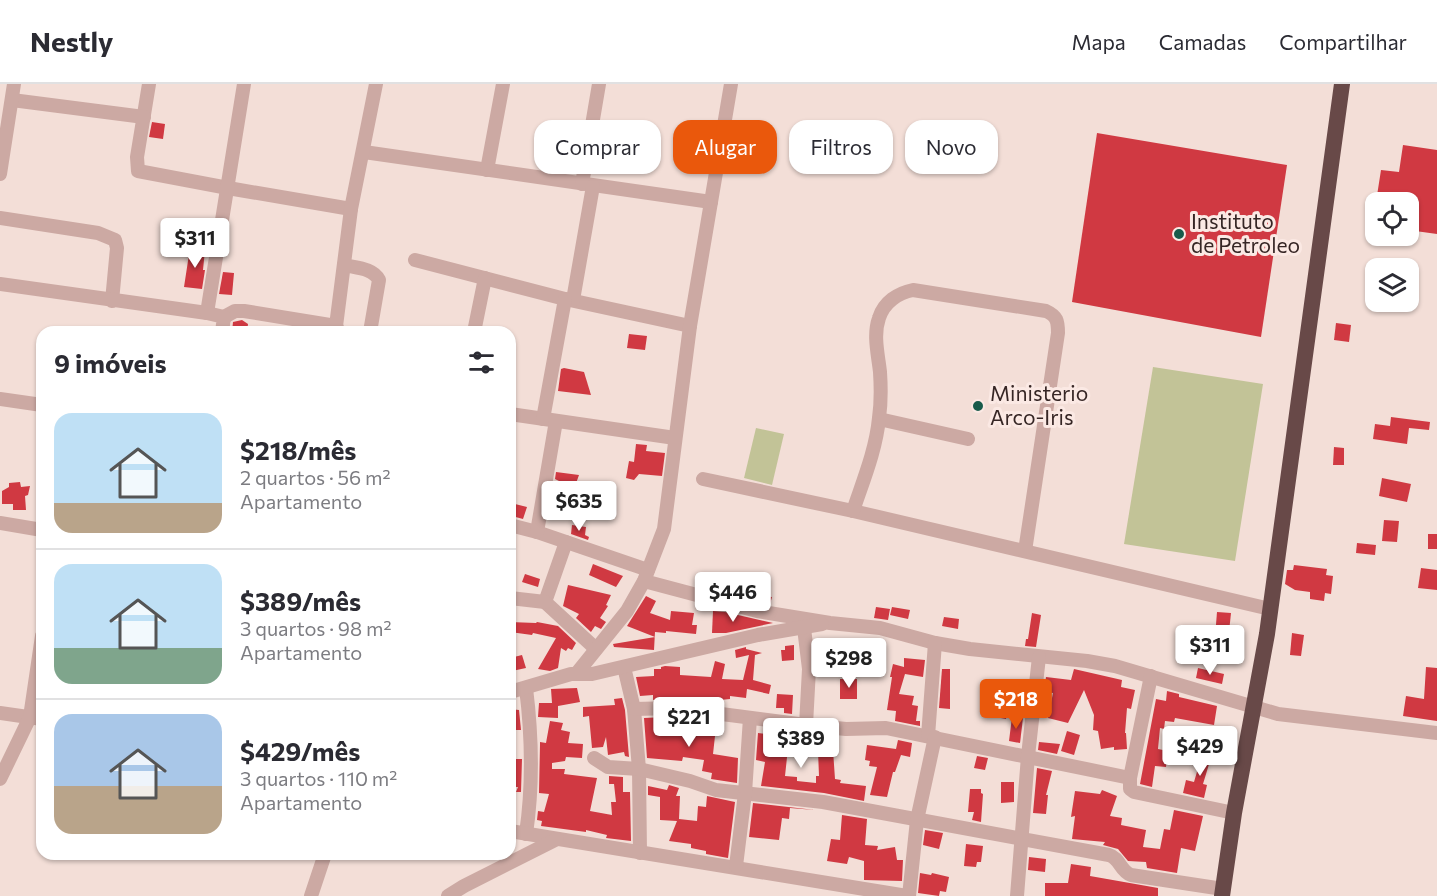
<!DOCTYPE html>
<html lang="pt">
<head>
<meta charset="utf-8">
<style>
	body { margin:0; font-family:Commissioner,sans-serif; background:#f7f7f7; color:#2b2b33; height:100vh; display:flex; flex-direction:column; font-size:22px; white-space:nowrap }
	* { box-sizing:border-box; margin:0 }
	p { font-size:20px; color:#7c7c81 }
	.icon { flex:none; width:33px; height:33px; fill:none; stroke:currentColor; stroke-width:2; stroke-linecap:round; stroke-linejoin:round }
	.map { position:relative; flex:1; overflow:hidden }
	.drawer { position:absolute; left:36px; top:242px; width:480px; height:534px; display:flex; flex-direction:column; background:#fff; border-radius:18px; box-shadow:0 2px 4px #0004 }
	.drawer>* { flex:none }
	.hud { position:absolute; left:534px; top:36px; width:570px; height:54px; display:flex; gap:12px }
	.controls { position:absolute; left:1365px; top:108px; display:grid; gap:12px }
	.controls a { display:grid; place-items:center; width:54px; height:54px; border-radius:12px; background:#fff; box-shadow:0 2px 4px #0004; font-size:30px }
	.price { position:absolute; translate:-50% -51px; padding:0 14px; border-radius:6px; background:#fff; color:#222; font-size:20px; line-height:39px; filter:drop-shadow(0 2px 3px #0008) }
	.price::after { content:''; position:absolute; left:50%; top:36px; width:18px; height:14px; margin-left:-9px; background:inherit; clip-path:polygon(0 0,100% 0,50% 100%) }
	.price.active { background:#ea580c; color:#fff }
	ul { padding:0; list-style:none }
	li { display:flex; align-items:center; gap:18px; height:150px; padding:0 18px }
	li+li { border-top:2px solid #e1e1e2 }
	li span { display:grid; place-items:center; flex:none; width:168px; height:120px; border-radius:18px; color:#555 }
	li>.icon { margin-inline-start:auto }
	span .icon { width:72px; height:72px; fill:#fffc; stroke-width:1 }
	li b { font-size:26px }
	h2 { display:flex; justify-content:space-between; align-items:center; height:72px; padding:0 18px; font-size:26px }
	.tag { padding:0 21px; border-radius:18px; background:#fff; box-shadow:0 2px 4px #0004; font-size:21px; line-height:54px }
	.tag.active { background:#ea580c; color:#fff }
	header { display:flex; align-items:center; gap:36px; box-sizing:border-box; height:84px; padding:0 30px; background:#fff; border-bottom:2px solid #e1e1e2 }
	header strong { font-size:28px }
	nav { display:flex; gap:33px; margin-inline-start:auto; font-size:21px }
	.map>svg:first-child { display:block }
	.green { fill:#c2c397 }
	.building { fill:#d03942 }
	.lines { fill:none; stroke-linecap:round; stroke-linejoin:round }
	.minor { stroke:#cca9a3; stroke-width:14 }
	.trunk { stroke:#684948; stroke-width:16 }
	.poi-dot { fill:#185b4b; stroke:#fbe9e4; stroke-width:2 }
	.labels { text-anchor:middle; stroke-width:6; stroke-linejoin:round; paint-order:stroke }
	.poi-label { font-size:21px; fill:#362625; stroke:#fbe9e4; text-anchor:start }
</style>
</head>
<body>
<header>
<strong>Nestly</strong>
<nav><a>Mapa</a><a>Camadas</a><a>Compartilhar</a></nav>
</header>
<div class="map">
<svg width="1437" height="812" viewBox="0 0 1437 812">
	<rect width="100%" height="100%" fill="#f3ded7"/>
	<g class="green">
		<path d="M1153 283 1263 300 1235 477 1124 460Z"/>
		<path d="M756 344 784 350 772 401 744 394Z"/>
	</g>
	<g class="building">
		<path d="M152 38 165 40 163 55 149 53Z"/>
		<path d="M1097 49 1287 81 1261 253 1072 218Z"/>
		<path d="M1403 61 1437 66V150L1408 146V118H1376L1381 86 1399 88Z"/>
		<path d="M190 164 205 166 203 186H205L202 205 184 203Z"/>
		<path d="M223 188 234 189 232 211 219 210Z"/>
		<path d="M242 236 248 240 247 248H232L233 238Z"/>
		<path d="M1336 239 1351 241 1349 258 1334 256Z"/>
		<path d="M629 250 647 252 645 266 627 264Z"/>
		<path d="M564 284 584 288 591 311 558 307 561 285Z"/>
		<path d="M1391 333 1430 338 1429 346 1409 344 1407 360 1373 355 1375 340 1390 342Z"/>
		<path d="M636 360 647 361 646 367 665 369 662 392 639 390 634 396 626 394 629 377 634 378Z"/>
		<path d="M1334 363 1344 364V381H1333Z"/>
		<path d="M556 388 579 391 574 405 559 403 561 398 555 395Z"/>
		<path d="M1382 394 1411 400 1407 418 1379 412Z"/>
		<path d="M20 398 21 403 30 402 28 411 25 412 26 426H13V420H2V407L9 403V399Z"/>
		<path d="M515 420 527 423 523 435 512 432Z"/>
		<path d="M1384 436 1399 437 1397 458 1382 457Z"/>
		<path d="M572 441 586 443 585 451 589 453 588 456 571 450Z"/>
		<rect x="1428" y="450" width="9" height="15"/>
		<path d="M1357 459 1376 461 1375 471 1356 469Z"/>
		<path d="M593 480 623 492 616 503 589 491Z"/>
		<path d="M1294 481 1327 485 1326 491 1333 492 1331 510 1325 509 1324 517 1310 515V508L1295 506 1285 500 1287 486H1293Z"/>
		<path d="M1421 484 1437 486V506L1418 504Z"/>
		<path d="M525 490 540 495 538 503 522 498Z"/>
		<path d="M744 492 757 495 755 503 766 505 765 512 772 513 770 520 727 508 731 496 742 499Z"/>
		<path d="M568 501 611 511 606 521 608 522 600 534 606 538 601 545 595 542 591 548 576 534 579 530 563 522Z"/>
		<path d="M646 512 656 517 650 529 670 536 671 527 694 529 692 541H697L696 550 666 547V549L655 548 654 566 614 563 613 560 655 553 627 542Z"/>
		<path d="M876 523 890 525 888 536 874 534Z"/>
		<path d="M892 523 910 526 908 535 890 531Z"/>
		<path d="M713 527 725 528 773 539 726 549H712Z"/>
		<path d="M1217 528 1231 529 1229 548 1215 553Z"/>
		<path d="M1032 529 1041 531 1036 563 1025 562 1026 555H1028Z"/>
		<path d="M944 533 959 535 958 545 942 542Z"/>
		<path d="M510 538 536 539 537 538 558 542 576 559 572 566 568 564 566 567 561 564 558 584 550 587 538 585 556 554 533 549 532 551 510 548Z"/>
		<path d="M1292 549 1304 551 1301 572 1290 571Z"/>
		<path d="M834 555 848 557 846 571 832 569Z"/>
		<path d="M794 561V576L782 577 781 566H785V562Z"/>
		<path d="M746 563V565L762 569 755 571 753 596 771 601 769 610 747 605 746 614 730 612V615L699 618 665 614 653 616V611L640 612 636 593 654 592V585H661V583L665 582 680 583V591L711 593 715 577 725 580 722 595 743 596 749 571 736 574 735 566Z"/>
		<path d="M522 571 526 584 512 587 510 574Z"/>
		<path d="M904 574 925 576 923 593 905 590 899 610 914 612 912 621 918 622 916 637H920V642L895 637 896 627 887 626 892 593H890L893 580 904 583Z"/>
		<path d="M1426 583 1437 584V637L1403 632 1406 612 1424 615Z"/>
		<path d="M1198 584 1224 590 1222 600 1196 594Z"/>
		<path d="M942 585H950V625L939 624Z"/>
		<path d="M1074 585 1122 596 1121 603 1135 606 1131 625 1127 624 1125 649H1126L1127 665 1114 666V663L1101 665 1098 647 1093 646 1094 631 1084 606 1068 639 1048 634 1053 609 1044 608 1046 593 1071 596Z"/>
		<rect x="840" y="595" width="17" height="20"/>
		<path d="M577 604 580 618 558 622V634L538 633 539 619H552L551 605Z"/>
		<path d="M1167 607 1179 610V613L1217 622 1214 641 1175 634 1174 638 1165 637 1164 645 1160 644 1158 665 1168 667 1166 683 1155 682 1152 703 1140 700 1156 615 1166 617Z"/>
		<path d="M777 610 793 611 792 630 784 629V624H776Z"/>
		<path d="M622 614 625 626 629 673 625 672 624 668 608 671 606 653 603 663 592 664 589 632 583 633V623L615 621 614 615Z"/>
		<path d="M987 620 1008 625 1006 635 985 631Z"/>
		<path d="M510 625 519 626 521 646H510Z"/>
		<path d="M666 633 667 642 694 646V644L702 645 703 641 716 643 713 670 738 674 737 699 711 695 712 689 702 687 704 676 683 673 682 677 647 674 644 634Z"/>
		<path d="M1012 633 1023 634 1020 659 1009 657Z"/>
		<path d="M550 637 563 639 561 646 570 648 568 659 583 660 582 674 566 673 565 677 552 679V685H565L564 690 597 694 590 727 612 731 611 718H616L614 700H609V692L623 693V708H630L631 757 606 754 607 751 586 746V748L541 742 542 737 537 736 538 727 544 728 549 710 539 709 540 661V658L546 659Z"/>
		<path d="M1067 647 1080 651 1074 671 1061 667Z"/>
		<path d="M791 648 801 649 800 665 788 664 785 692 797 693V697L816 699V692H819L818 667 833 666 835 695 841 696 840 699 866 702 864 717 824 709 761 702 765 678 756 676 758 649 791 653Z"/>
		<path d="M898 656 912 659 910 673 901 671 895 688H893L887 713 870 711 877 683 869 682 870 677 865 676 867 661 896 665Z"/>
		<path d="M1039 658 1060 660 1057 670 1038 666Z"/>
		<path d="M1204 664 1213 667 1203 700 1207 701 1204 714 1183 709 1186 696 1194 698Z"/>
		<path d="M977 672 988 674 985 686 974 684Z"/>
		<path d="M510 675H522L521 708H516L518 703H510Z"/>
		<path d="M1037 684 1052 687 1046 711H1048L1046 730 1033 729Z"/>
		<path d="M1001 698H1014V718L1001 719Z"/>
		<path d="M669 701 679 704 676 712H680L679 735 697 737 698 722 706 723 707 712 735 718 728 774 706 770V767L691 764V760L669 757 677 737 660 736V713L648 711V702L667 706Z"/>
		<path d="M970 705H981V709L983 710 981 738 972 736 974 728H968Z"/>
		<path d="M1102 706 1117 712 1110 732 1122 734 1121 741 1146 746 1143 763 1160 765 1164 745 1170 746 1174 726 1203 732 1195 767 1181 764 1177 789 1147 784 1146 778 1128 777 1118 765 1103 761 1105 758 1072 755 1075 732 1071 733 1075 707 1100 710Z"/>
		<path d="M753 719 815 726 790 724 789 735 782 734 779 756 749 753Z"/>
		<path d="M842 731 867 735 865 761 878 762 877 766 895 763 897 776H903L902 797 864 796V777L849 773 847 780 827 777 831 755 840 756Z"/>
		<path d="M925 746 943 749 939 765 923 761Z"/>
		<path d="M966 760 983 762 981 778H977L976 783 964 782Z"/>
		<path d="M1029 773 1046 775 1045 788 1028 786Z"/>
		<path d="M1071 780 1091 783 1090 792 1158 804V812H1045V799H1068Z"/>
		<path d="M920 789 931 791 932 789 949 793 946 808 940 807 939 812 918 809Z"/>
	</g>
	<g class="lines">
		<g class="minor">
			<path d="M149 0 137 73 138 87 228 104 351 125"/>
			<path d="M12 16 144 33"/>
			<path d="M364 68 711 118"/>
			<path d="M487 86 503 0"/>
			<path d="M0 90 14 0"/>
			<path d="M582 100 599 0"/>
			<path d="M0 134 98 149 115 156 117 164 112 217"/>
			<path d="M415 176 565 215 690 242"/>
			<path d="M344 181C356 184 373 184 379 196L370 248"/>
			<path d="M0 200 207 229"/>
			<path d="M573 216 593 102"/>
			<path d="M224 233 235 227H244L336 242 339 248"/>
			<path d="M336 242 351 125 376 0"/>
			<path d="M222 248 224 233 207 229 244 0"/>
			<path d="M474 248 485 194"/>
			<path d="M0 315 42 321"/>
			<path d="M510 330 675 354"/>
			<path d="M543 335 565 215"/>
			<path d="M879 335 968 355"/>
			<path d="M703 395 853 427 1270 525"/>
			<path d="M853 427C863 397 876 366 879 334 881 320 881 303 880 288 878 270 873 251 879 234 884 218 898 209 913 206L1046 227C1057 232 1058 237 1058 249L1025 467"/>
			<path d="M0 439 42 446"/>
			<path d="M510 441 537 448 648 486"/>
			<path d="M537 448 556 337"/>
			<path d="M566 458 545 518 596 565"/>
			<path d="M644 497 757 527 830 539 880 544 935 559 970 565 1087 577 1115 582 1278 630 1437 649"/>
			<path d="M510 514 545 518"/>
			<path d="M804 544 809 585 806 641"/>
			<path d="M624 583 634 625 639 685 640 769"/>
			<path d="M577 589 627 527 644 497 664 445 690 242 731 0"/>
			<path d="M1151 592 1130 694V705L1134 708 1234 729"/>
			<path d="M526 604C532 652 533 702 526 750"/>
			<path d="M510 608 571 590H592L758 551 822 540"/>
			<path d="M634 625 675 624 806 641 846 645 886 644 1130 694"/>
			<path d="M0 629 42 635"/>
			<path d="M928 652 935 559"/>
			<path d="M594 674 608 683 639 685 690 697 716 706 823 718 1109 771C1120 774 1120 787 1131 791L1223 805"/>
			<path d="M0 695 30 633 42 552"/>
			<path d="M510 747 907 812"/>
			<path d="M736 782 745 709 750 634"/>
			<path d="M311 812 325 770"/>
			<path d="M448 812 464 802 557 755"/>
			<path d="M909 812 917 736 935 653"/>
			<path d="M1017 812 1028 672 1039 573"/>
		</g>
		<path class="trunk" d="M1222 812 1234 729 1267 550 1342 0"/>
	</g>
	<g class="poi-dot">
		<circle cx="1179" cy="150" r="6"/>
		<circle cx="978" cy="322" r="6"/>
	</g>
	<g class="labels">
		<g class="poi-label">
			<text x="1191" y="145">Instituto<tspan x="1191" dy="24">de Petroleo</tspan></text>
			<text x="990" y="317">Ministerio<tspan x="990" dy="24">Arco-Iris</tspan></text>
		</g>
	</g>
</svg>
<div class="controls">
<a><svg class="icon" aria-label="locate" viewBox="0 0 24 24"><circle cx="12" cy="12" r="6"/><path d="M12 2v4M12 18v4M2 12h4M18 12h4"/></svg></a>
<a><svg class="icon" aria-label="layers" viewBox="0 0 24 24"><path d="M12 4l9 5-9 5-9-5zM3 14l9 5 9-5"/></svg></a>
</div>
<b class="price" style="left:195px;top:185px">$311</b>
<b class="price" style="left:579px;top:448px">$635</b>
<b class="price" style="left:733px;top:539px">$446</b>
<b class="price" style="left:1210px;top:592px">$311</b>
<b class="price" style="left:849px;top:605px">$298</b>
<b class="price active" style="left:1016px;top:646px">$218</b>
<b class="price" style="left:689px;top:664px">$221</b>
<b class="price" style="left:801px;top:685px">$389</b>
<b class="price" style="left:1200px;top:693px">$429</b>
<div class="hud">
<a class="tag">Comprar</a>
<a class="tag active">Alugar</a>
<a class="tag">Filtros</a>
<a class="tag">Novo</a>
</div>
<section class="drawer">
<h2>9 imóveis<svg class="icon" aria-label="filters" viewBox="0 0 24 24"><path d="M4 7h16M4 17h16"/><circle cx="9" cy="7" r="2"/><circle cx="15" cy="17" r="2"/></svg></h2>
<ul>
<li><span style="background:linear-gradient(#bfe0f5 75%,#b9a48a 0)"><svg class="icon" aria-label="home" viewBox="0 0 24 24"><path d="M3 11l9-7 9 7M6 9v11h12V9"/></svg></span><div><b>$218/mês</b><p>2 quartos · 56 m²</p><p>Apartamento</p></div></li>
<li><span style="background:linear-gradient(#bfe0f5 70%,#7fa58c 0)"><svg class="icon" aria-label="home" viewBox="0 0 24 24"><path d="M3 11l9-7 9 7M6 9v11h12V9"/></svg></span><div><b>$389/mês</b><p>3 quartos · 98 m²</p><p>Apartamento</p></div></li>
<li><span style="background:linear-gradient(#a9c7e8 60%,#b9a48a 0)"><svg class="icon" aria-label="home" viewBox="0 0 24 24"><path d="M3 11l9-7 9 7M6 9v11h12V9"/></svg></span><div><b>$429/mês</b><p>3 quartos · 110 m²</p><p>Apartamento</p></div></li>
</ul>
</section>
</div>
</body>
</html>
